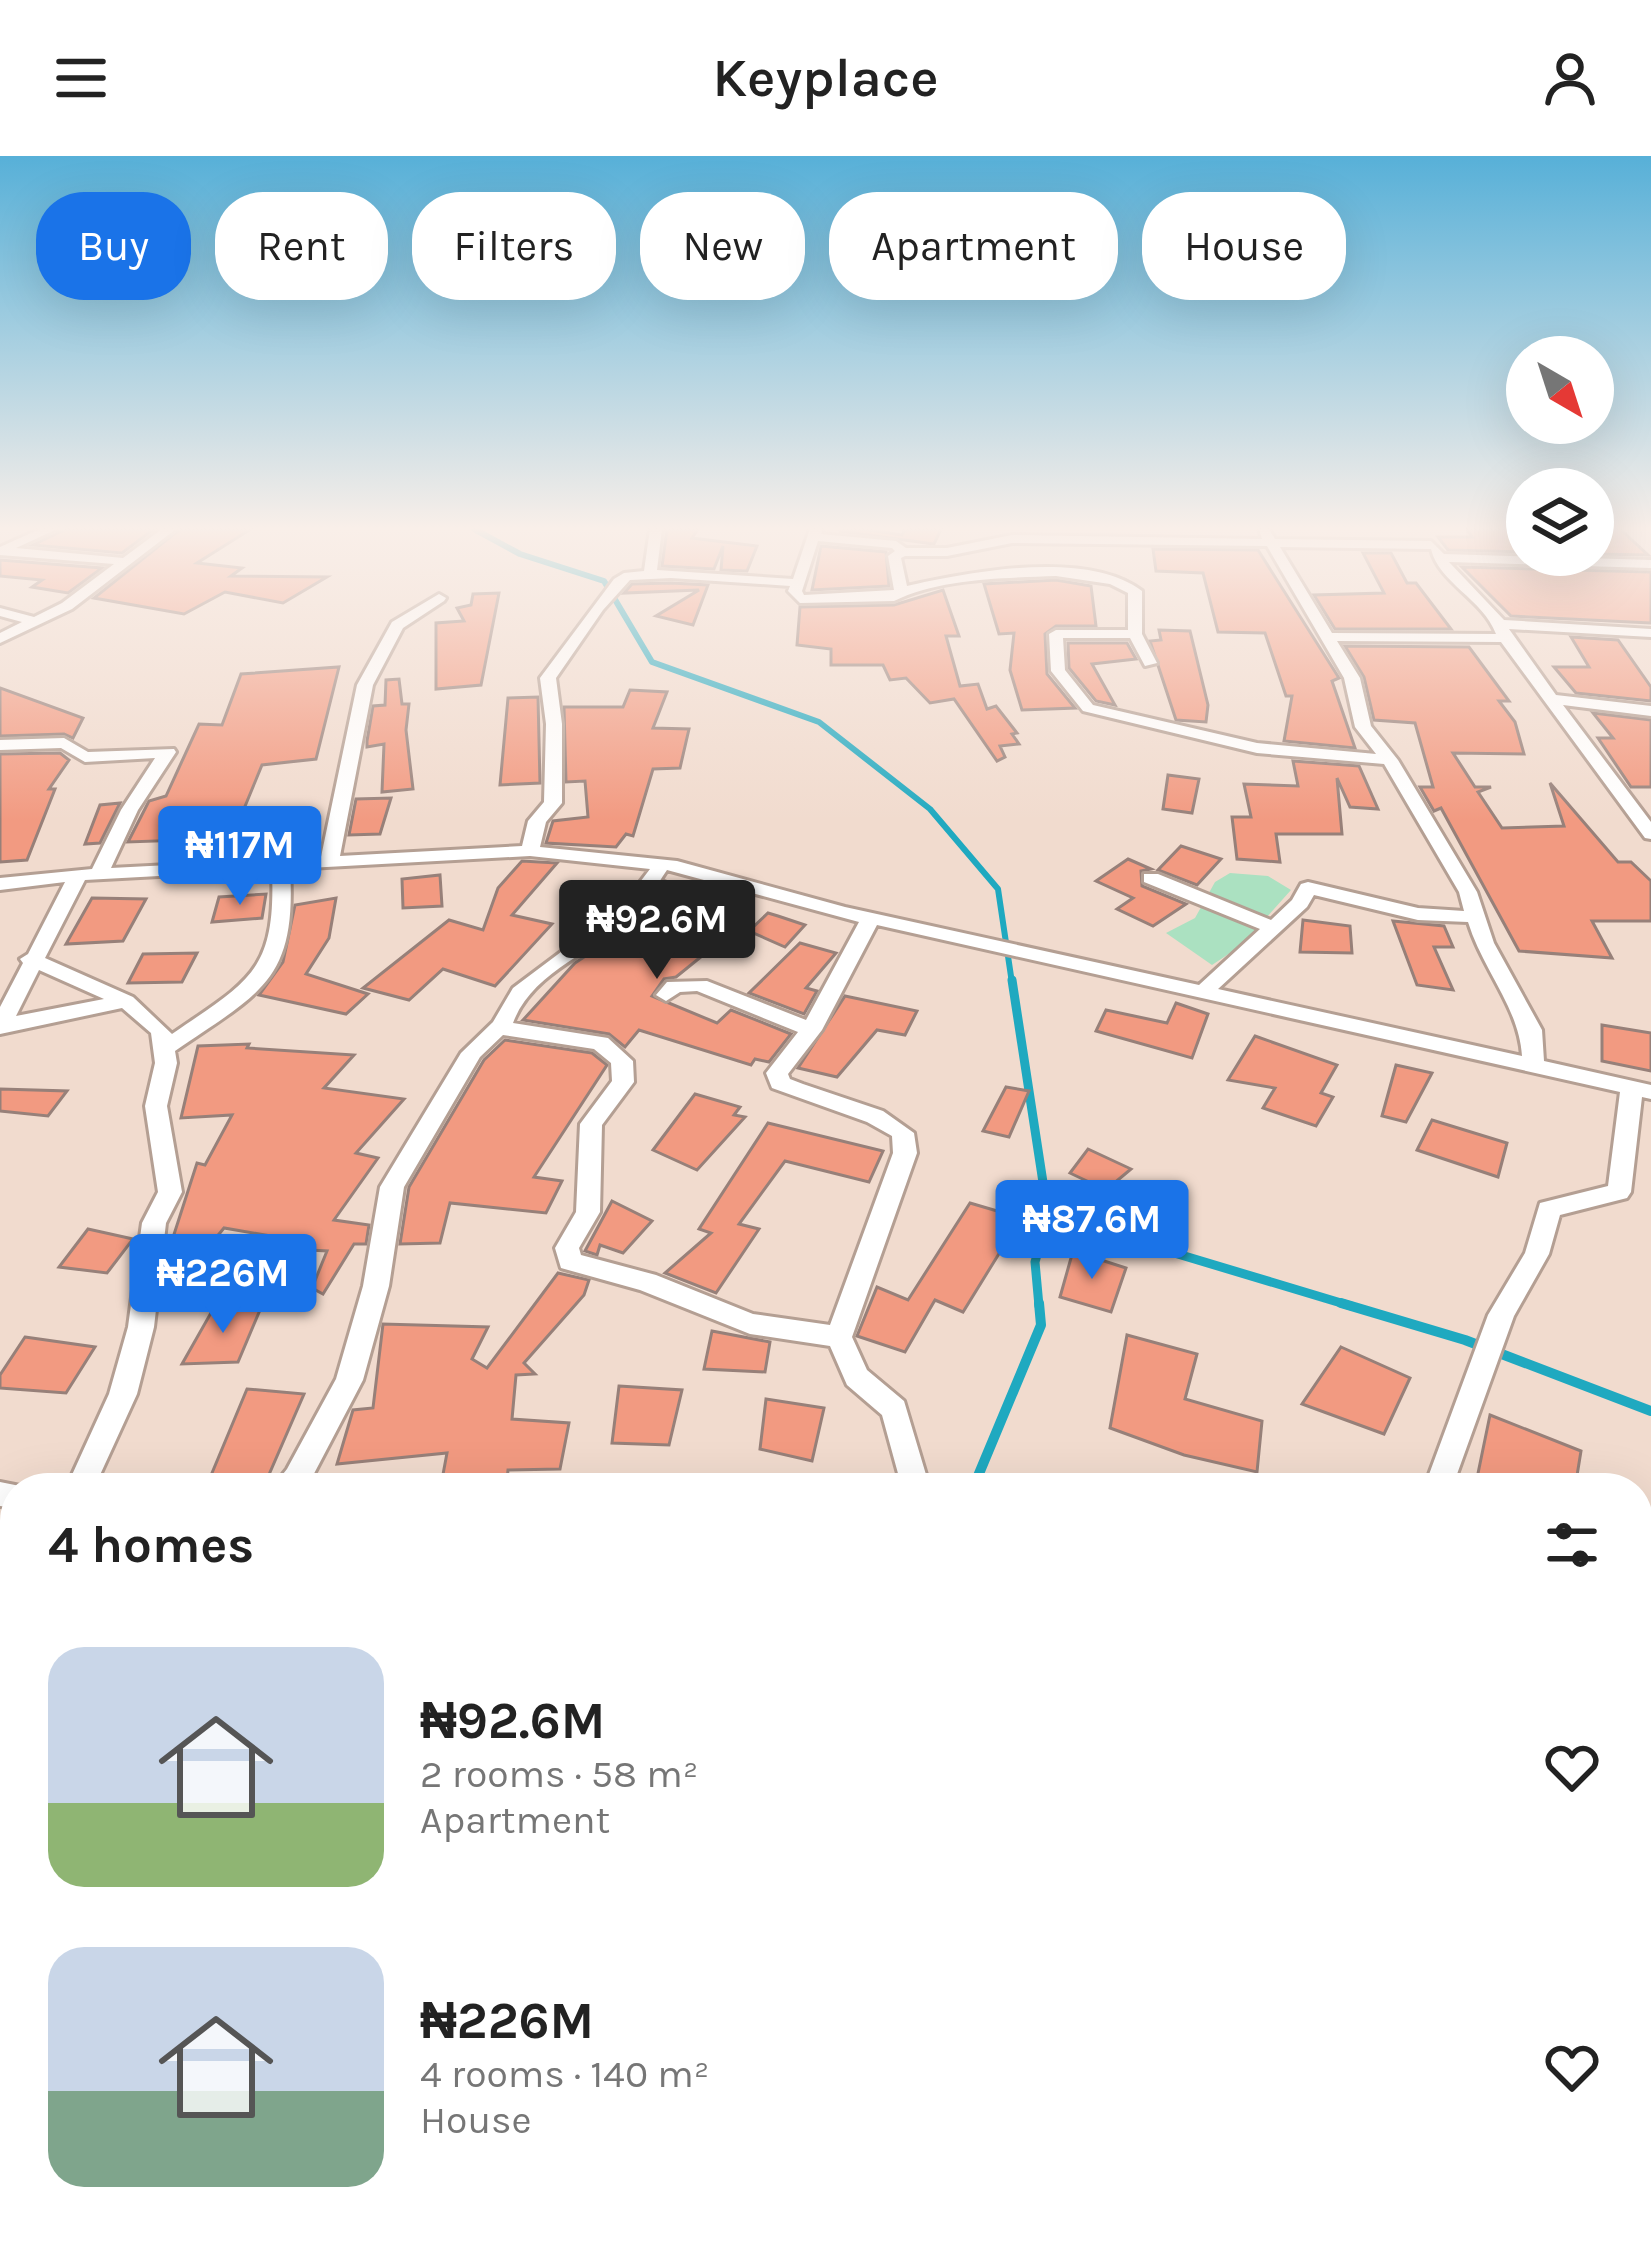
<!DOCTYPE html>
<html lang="en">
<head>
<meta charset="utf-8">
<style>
	body { margin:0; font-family:Karla,sans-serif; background:#f2f2f2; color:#222; height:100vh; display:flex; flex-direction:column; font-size:45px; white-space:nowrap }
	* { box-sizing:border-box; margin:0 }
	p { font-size:39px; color:#767676 }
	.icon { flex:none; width:66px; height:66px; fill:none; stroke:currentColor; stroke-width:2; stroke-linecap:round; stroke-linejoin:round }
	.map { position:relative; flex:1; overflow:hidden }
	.drawer { position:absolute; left:0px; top:1317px; width:1653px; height:768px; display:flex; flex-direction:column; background:#fff; border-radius:48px 48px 0 0; box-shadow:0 12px 48px #0002 }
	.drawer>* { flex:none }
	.banner { position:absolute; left:36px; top:36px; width:1581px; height:108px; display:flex; gap:24px }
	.needle { width:78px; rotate:141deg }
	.buttons { position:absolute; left:1506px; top:180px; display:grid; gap:24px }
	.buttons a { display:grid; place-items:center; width:108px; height:108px; border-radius:50%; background:#fff; box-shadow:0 12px 48px #0002; font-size:60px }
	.price { position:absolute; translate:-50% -102px; padding:0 27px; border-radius:12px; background:#1a73e8; color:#fff; font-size:39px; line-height:78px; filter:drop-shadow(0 3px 6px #0008) }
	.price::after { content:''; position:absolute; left:50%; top:72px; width:36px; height:27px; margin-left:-18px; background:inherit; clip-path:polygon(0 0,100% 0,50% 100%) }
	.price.selected { background:#222; color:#fff }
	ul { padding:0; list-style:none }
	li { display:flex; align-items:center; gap:36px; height:300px; padding:0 48px }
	li span { display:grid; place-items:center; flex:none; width:336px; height:240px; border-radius:36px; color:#555 }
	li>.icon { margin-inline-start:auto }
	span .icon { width:144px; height:144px; fill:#fffc; stroke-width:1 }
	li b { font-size:51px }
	h2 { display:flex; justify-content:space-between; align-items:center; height:144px; padding:0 48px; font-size:51px }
	.pill { padding:0 42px; border-radius:48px; background:#fff; box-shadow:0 12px 48px #0002; font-size:42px; line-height:108px }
	.pill.selected { background:#1a73e8; color:#fff }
	header { display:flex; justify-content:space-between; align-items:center; height:156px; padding:0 48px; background:#fff; font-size:54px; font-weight:600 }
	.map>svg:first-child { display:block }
	.green { fill:#abe1c1 }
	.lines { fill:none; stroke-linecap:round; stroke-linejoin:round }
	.stream-far3 { stroke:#1fa9c0; stroke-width:6 }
	.stream-far2 { stroke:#1fa9c0; stroke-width:9 }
	.stream-far1 { stroke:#1fa9c0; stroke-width:10 }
	.stream { stroke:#1fa9c0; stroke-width:14 }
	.building { fill:#f29a81; stroke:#978079; stroke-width:3 }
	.street-casing { stroke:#b49f93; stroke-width:6 }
	.street { fill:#fff; fill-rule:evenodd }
</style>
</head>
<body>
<header><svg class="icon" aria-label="menu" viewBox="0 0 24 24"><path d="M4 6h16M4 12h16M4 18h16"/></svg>Keyplace<svg class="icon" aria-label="person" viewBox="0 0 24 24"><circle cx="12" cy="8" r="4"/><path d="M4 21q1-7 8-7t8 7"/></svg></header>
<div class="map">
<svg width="1651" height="2085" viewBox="0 0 1651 2085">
	<rect width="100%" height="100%" fill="#f1dbce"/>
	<path class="green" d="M1230 717 1268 720 1291 734 1242 789 1212 809 1166 777 1195 762 1215 726Z"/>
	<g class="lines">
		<path class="stream-far3" d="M474 373 520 398 604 425 652 506 819 566 930 653 998 733 1012 827"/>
		<g class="stream-far2">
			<path d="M1012 824 1048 1059 1035 1106 1039 1150"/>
			<path d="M1048 1059 1351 1150"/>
		</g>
		<g class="stream-far1">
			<path d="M1341 1147 1465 1184 1651 1255"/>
			<path d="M973 1332 1041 1169 1039 1147"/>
		</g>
		<path class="stream" d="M193 2085 214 2070"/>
	</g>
	<g class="building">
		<path d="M66 373H154L122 397 33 389Z"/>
		<path d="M180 373H251L197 407 242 412 231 420 327 421 283 447 225 436 184 458 94 442Z"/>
		<path d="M667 373H698L692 382 757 390 747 415 721 414 723 390 714 413 662 410Z"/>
		<path d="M863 373 902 379 905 373H941L934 388 839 375Z"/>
		<path d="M1467 373H1527V396L1448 394 1438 381H1472Z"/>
		<path d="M1593 373H1620L1648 399 1593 398Z"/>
		<path d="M821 390 886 396 889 430 812 434Z"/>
		<path d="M1153 393 1258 394 1339 522 1332 525 1355 592 1284 585 1292 540H1286L1265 477 1218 476 1203 417 1156 415Z"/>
		<path d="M1363 397H1391L1407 427H1416L1451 473H1335L1314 439 1384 437Z"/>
		<path d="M0 404 102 412 68 437 32 431 42 424 0 420Z"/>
		<path d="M1462 411 1651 416V467L1511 460Z"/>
		<path d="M1056 424 1091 430 1096 470H1056L1045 478 1047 518 1075 552 1022 554 1010 514 1014 477 999 478 984 428Z"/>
		<path d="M671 427 708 429 693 469 656 460 699 434 624 437 632 428Z"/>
		<path d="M943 434 959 480H946L960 530 978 528 987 553 996 550 1017 577 1012 578 1019 588 1000 590 1005 601 997 605 954 543 930 547 906 522 890 524 883 509H831V493L797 489 800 451 894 449Z"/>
		<path d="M499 437 481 529 436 533V467L464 465 457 452 471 449 473 438Z"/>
		<path d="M1159 474 1190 475 1208 549 1206 566 1176 564 1150 485 1161 484Z"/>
		<path d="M1571 481 1618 484 1651 531V545L1576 537 1554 511H1589Z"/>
		<path d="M1068 487H1127L1136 503 1092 508 1115 549 1096 545 1069 512Z"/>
		<path d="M1345 490 1469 491 1509 545H1499L1515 566 1524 598 1453 597 1475 631H1491L1478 636 1502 672 1564 670 1550 627 1618 706H1631L1651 725V765H1592L1612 802 1519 795 1441 652 1434 655 1420 631H1433L1415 567 1374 564 1364 521Z"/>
		<path d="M339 511 316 603 262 609 241 660 303 661V680L128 686 149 645 166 640 199 568 222 569 241 518Z"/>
		<path d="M399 523 402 548H409L406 574 413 633 382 636 384 588 367 591V585L373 550 385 549 386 524Z"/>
		<path d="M0 532 83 562 73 582 64 578 0 580Z"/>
		<path d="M630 534 667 536 653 572 689 573 680 612 653 613 633 680 626 678 616 691 546 687 553 665 588 661 585 625 566 626 564 551H623Z"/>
		<path d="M538 541 540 627 500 629 508 542Z"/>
		<path d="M1593 557 1651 564V631H1631L1598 582H1613Z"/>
		<path d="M60 597 69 604 49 633H55L27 704 0 706V598Z"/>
		<path d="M1293 605 1359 610 1378 653 1350 651 1337 622 1342 678H1276L1280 706 1237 703 1232 661H1251L1244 628 1298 630Z"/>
		<path d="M1168 619 1199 623 1192 657 1163 653Z"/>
		<path d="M391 642 380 678 349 679 356 643Z"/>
		<path d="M120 647 100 687 85 688 100 649Z"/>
		<path d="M1181 690 1221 703 1197 729 1158 714Z"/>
		<path d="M1128 703 1151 713 1141 715 1142 730 1186 748 1153 770 1117 753 1133 742 1096 725Z"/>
		<path d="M522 705 557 707 512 759 552 768 495 830 443 813 409 844 363 832 449 764 483 774 498 732Z"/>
		<path d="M440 719 442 750 403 752 402 723Z"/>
		<path d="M665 725 716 740 707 748 749 762 676 821 664 823 652 840 717 867 731 854 791 878 769 906 755 903 751 909 639 874 625 891 609 878 523 864 575 807 643 762Z"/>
		<path d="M266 738 262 762 212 766 219 741Z"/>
		<path d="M92 742 146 743 123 785 66 788Z"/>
		<path d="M336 742 329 782 306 818 368 838 346 858 259 839 283 806 295 749Z"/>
		<path d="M768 757 778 760 805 769 785 791 749 775Z"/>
		<path d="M1303 764 1350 770 1352 797 1300 796Z"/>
		<path d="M1393 765 1444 770 1453 791H1434L1453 834 1417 829Z"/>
		<path d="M800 787 836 797 806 832 817 835 804 858 749 837Z"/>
		<path d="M197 797 182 826 128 827 143 798Z"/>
		<path d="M845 840 917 855 905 879 877 874 837 921 798 912Z"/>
		<path d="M1176 847 1208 858 1192 902 1096 875 1106 854 1167 867Z"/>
		<path d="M1602 869 1651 877V915L1602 905Z"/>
		<path d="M1255 880 1337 909 1321 937 1333 941 1316 970 1263 952 1275 932 1228 924Z"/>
		<path d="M505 884 592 897 607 909 534 1021 562 1025 546 1057 450 1047 440 1087 400 1088 409 1031 484 904Z"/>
		<path d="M249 888 247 892 354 899 324 932 404 943 356 997 378 1002 334 1064 369 1069 366 1088H354L323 1138 312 1132 327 1095 289 1093 294 1084 224 1072 196 1106 167 1100 197 1007 205 1009 232 959 181 962 198 890Z"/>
		<path d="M1396 909 1432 917 1406 966 1382 960Z"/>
		<path d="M1006 931 1029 935 1009 981 983 975Z"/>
		<path d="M0 933 67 935 48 960 0 955Z"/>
		<path d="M695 938 740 951 734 959 745 961 697 1014 653 994Z"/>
		<path d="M1432 964 1507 987 1498 1021 1417 994Z"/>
		<path d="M768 967 883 995 869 1026 785 1005 739 1068 759 1073 716 1137 665 1117 711 1077 699 1073Z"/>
		<path d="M1088 993 1131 1013 1106 1034 1070 1017Z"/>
		<path d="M612 1045 652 1065 623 1097 600 1089 597 1099 585 1095Z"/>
		<path d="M970 1047 1021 1062 963 1156 935 1144 905 1196 857 1180 877 1131 908 1144Z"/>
		<path d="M88 1073 133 1083 107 1117 59 1111Z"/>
		<path d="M1073 1095 1126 1112 1111 1156 1060 1141Z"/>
		<path d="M558 1117 589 1124 584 1139 524 1207 535 1218 516 1219 512 1263 569 1267 560 1313 508 1314 507 1324 441 1329 447 1297 337 1308 353 1254 373 1252 383 1168 488 1171 472 1203 487 1212Z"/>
		<path d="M216 1148 260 1154 238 1206 182 1208Z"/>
		<path d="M712 1175 770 1186 765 1216 704 1213Z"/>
		<path d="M1127 1179 1197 1198 1185 1243 1262 1265 1257 1316 1184 1299 1110 1272Z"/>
		<path d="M25 1181 95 1191 66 1237 0 1232V1219Z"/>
		<path d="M1341 1191 1410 1222 1384 1278 1302 1248Z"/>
		<path d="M619 1230 682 1234 669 1289 612 1287Z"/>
		<path d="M247 1233 304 1238 264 1330 207 1329Z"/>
		<path d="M766 1243 824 1252 812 1305 760 1293Z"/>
		<path d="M1490 1259 1581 1295 1575 1332H1475Z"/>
	</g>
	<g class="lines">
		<defs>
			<g id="street">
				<path d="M40 373H57L16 392 123 402 162 373H176L72 453 0 487V477L22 466 0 460V452L34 461 62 447 114 408 0 399V391Z"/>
				<path d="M650 373H662L657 414 793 423 810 373H822L821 378 896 385 906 392H947L1012 379 1262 383 1259 373H1269L1275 383 1431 385 1444 398 1651 404V412L1449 406 1504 464 1651 473V481L1509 473 1556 539 1651 550V560L1563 549 1651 666V683L1645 682 1501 486 1337 485 1360 522 1371 570 1398 604 1477 736 1494 787 1542 874 1544 905 1651 929V943L1642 941 1631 1036 1627 1042 1560 1059 1549 1098 1514 1160 1452 1332H1424L1488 1159 1525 1097 1540 1047 1608 1030 1620 936 877 769 822 874 788 918 790 923 803 928 883 955 914 977 917 997 852 1181 867 1214 904 1245 930 1332H902L882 1259 847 1229 830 1190 750 1178 640 1134 561 1112 555 1092 576 1056 580 968 612 925 611 907 594 893 503 879 480 901 404 1031 389 1130 363 1224 307 1331 272 1332 287 1313 336 1223 363 1130 380 1031 461 897 493 866 513 832 621 751 650 713 530 700 290 713C297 826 259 837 175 895L177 907 167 950 182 1036 166 1067 154 1171 137 1238 94 1332H66L109 1238 128 1171 142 1067 158 1036 145 950 155 907 151 877 122 852 0 878V851L23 807 20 803 28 798 65 726 0 734V722L92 713 121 654 155 602 85 606 61 592 0 594V584L64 582 88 596 174 593 176 596 138 654 111 712 321 701 357 529 392 466 439 438 446 442 444 445 403 472 373 529 340 700 522 690 528 665 544 646 546 568 540 522 614 423 624 417 644 415ZM818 385 892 392 895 395 888 400 894 434 804 439 802 435ZM1012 387 1267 390 1344 522 1355 571 1376 598 1257 587 1093 549 1065 514 1063 482H1130L1145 510 1157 507 1142 478V435C1087 393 970 416 907 430L901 402 905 400H947ZM1280 391 1431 393C1439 427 1483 443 1496 478L1332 477ZM1056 420 1110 428 1128 437V474H1056L1049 478 1051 515 1083 555 1257 597 1384 608 1459 736 1464 755 1418 752 1308 726 1301 728 1292 744 1271 764 1158 718H1144V726L1260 773 1199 829 845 751 677 705 540 691 546 666 562 647V568L556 522 603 454 630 424 671 422 790 430 788 435 800 447 894 445C940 422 1004 422 1056 420ZM272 714C276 816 250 824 172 878L133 841 45 802 85 724ZM667 714 859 766 806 864 707 825 667 826 656 839 666 845 680 836 697 835 798 876 766 917 772 932 867 966 892 980 893 997 830 1169 753 1158 656 1119 581 1099 579 1092 600 1056 602 969 634 926 633 905 608 882 513 867C532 815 595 796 633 761 647 748 656 730 667 714ZM1314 739 1418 764 1468 766C1482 813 1519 851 1522 900L1218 833 1307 751ZM39 814 104 843 16 860Z"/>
				<path d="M0 1326 25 1331 15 1332V1352L0 1350Z"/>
				<path d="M15 1506V1556L12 1563 0 1568V1517L4 1510Z"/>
				<path d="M1638 1787 1651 1793V1834L1638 1828Z"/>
				<path d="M591 2070H633L632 2085H590Z"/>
				<path d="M727 2070H769L765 2085H723Z"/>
				<rect x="1017" y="2070" width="42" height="15"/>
			</g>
		</defs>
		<use href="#street" class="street-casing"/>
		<use href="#street" class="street"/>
	</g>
	<linearGradient id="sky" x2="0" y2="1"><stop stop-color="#57b0d8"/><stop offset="0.56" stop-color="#f9efe9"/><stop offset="1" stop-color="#f9efe9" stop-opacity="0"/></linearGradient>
	<rect width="1651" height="665" fill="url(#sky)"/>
</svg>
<div class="buttons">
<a><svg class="needle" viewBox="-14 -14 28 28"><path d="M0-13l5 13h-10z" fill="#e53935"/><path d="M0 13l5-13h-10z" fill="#767676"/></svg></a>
<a><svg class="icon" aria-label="layers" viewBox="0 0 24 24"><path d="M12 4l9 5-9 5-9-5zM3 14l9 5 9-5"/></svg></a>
</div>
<b class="price" style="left:240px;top:752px">₦117M</b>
<b class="price selected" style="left:657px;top:826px">₦92.6M</b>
<b class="price" style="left:1092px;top:1126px">₦87.6M</b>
<b class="price" style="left:223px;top:1180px">₦226M</b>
<div class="banner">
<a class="pill selected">Buy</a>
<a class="pill">Rent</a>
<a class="pill">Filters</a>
<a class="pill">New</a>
<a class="pill">Apartment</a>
<a class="pill">House</a>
</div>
<section class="drawer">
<h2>4 homes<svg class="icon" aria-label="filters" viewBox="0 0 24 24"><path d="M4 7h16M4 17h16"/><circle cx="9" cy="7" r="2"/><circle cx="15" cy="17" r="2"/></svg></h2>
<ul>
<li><span style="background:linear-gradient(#c9d6e8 65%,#8fb573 0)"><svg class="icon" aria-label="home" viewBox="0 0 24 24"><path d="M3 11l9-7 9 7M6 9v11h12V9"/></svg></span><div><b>₦92.6M</b><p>2 rooms · 58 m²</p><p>Apartment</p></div><svg class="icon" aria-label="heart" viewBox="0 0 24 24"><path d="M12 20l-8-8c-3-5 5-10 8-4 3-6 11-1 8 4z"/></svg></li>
<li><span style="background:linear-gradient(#c9d6e8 60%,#7fa58c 0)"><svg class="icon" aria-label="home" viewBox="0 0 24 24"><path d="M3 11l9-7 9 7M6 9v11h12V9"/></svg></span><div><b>₦226M</b><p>4 rooms · 140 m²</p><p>House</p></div><svg class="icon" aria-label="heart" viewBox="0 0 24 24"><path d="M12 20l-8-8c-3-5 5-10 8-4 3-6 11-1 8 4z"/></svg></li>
</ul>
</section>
</div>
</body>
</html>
